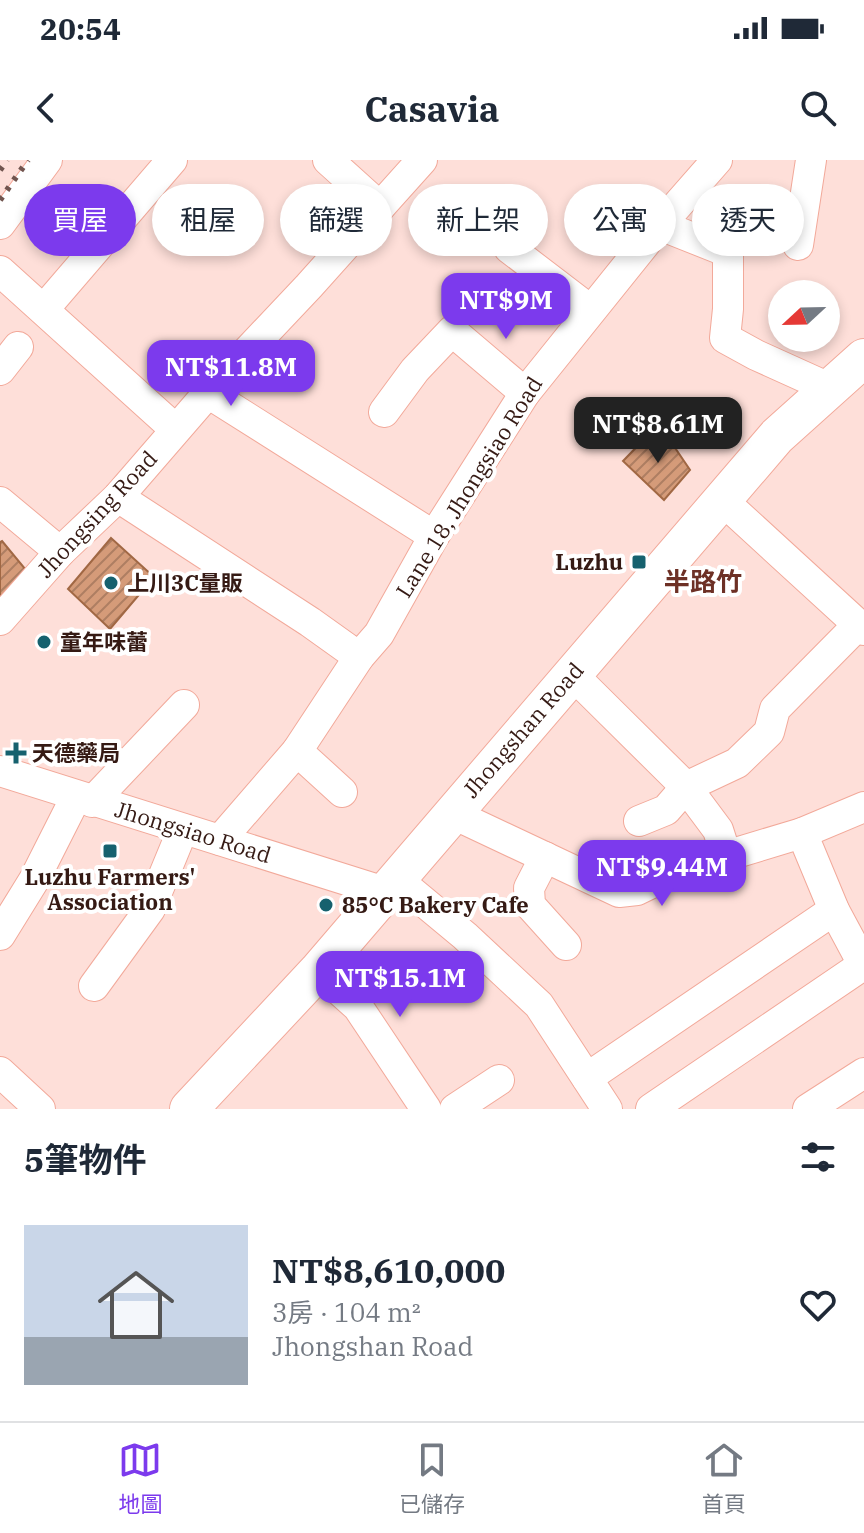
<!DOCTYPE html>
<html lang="zh-TW">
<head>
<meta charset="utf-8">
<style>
	body { margin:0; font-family:"IBM Plex Serif","Noto Sans TC",serif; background:#f2f2f3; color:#1f2937; height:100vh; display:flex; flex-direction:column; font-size:30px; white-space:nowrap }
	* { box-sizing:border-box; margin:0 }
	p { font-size:26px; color:#747a83 }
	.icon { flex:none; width:44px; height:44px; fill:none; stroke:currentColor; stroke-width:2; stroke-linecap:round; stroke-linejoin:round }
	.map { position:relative; height:949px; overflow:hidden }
	.panel { display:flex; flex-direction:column; background:#fff; flex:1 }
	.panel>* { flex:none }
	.guide { position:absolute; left:24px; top:24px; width:816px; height:72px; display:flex; gap:16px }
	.needle { width:52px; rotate:248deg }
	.buttons { position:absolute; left:768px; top:120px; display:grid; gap:16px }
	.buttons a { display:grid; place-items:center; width:72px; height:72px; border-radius:50%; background:#fff; box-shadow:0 4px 12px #0003; font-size:40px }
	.price { position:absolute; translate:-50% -68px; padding:0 18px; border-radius:16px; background:#7c3aed; color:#fff; font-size:26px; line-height:52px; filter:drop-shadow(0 2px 4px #0008) }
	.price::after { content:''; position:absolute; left:50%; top:48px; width:24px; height:18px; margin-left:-12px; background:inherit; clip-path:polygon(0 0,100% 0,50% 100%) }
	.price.active { background:#222; color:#fff }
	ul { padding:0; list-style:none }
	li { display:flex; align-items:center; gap:24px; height:200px; padding:0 24px }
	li+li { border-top:2px solid #e0e1e3 }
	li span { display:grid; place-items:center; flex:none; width:224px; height:160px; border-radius:0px; color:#555 }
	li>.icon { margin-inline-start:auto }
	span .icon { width:96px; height:96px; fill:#fffc; stroke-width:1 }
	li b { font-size:34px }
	h2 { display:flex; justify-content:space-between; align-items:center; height:96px; padding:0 24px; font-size:34px }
	.tag { padding:0 28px; border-radius:36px; background:#fff; box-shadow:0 4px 12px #0003; font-size:28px; line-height:72px }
	.tag.active { background:#7c3aed; color:#fff }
	.status { display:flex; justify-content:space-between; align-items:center; height:56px; padding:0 40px; background:#fff; direction:ltr }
	.status svg { height:22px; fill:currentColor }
	header { display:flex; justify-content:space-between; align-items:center; height:104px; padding:0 24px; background:#fff; font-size:36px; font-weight:700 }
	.tab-bar { display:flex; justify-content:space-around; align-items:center; height:112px; border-top:2px solid #e0e1e3; background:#fff; font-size:22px; color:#747a83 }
	.tab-bar a { display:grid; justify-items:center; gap:4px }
	.tab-bar .active { color:#7c3aed }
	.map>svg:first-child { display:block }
	.building { fill:url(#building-hatch); stroke:#a16844; stroke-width:2 }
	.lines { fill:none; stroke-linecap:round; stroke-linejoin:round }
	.minor-casing { stroke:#f2a99a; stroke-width:32 }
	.major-casing { stroke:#f2a99a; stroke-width:40 }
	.minor { stroke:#fff; stroke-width:30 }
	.major { stroke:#fff; stroke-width:38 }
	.rail { stroke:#71554f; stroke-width:6; stroke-dasharray:4 8; stroke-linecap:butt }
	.poi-dot { fill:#16616e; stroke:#fff; stroke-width:3 }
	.labels { text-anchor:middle; stroke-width:8; stroke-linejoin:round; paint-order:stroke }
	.street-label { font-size:22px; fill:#351a14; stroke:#fff }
	.poi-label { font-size:22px; font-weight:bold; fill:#351a14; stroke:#fff; text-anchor:start }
	.quarter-label { font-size:26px; font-weight:bold; fill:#6d3025; stroke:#fff }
</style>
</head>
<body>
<div class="status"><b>20:54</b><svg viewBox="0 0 49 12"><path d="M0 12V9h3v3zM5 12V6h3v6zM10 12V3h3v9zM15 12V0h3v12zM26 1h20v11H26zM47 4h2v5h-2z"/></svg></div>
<header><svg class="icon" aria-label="back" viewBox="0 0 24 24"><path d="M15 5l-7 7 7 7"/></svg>Casavia<svg class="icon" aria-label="search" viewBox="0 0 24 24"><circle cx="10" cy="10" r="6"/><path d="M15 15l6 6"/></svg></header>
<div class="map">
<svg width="864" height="949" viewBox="0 0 864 949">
	<defs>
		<pattern id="building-hatch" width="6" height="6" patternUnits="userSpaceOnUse" patternTransform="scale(2)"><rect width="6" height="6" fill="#d59b79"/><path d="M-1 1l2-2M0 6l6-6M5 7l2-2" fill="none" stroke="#ae7e62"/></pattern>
	</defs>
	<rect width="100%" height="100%" fill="#fedfd9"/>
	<g class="building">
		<path d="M647 276 669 279 690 310 664 340 623 301Z"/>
		<path d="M111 378 154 417 110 469 68 429Z"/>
		<path d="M2 381 31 416 0 441V382Z"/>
	</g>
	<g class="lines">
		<defs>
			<g id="minor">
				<path d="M328 0 380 47"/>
				<path d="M0 64 47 0"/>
				<path d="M660 65 728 92V149L725 178 756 195 829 228"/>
				<path d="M798 85 811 0"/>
				<path d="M509 88 590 150"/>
				<path d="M0 111 175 269"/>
				<path d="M44 149 172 0"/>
				<path d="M0 210 18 187"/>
				<path d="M208 233 434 376"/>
				<path d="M384 252 415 210 452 171 525 233"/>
				<path d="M118 337 310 462 359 497"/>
				<path d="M721 339 864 470"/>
				<path d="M0 342 60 392"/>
				<path d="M0 460 60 392 118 337 208 233 309 126 422 0"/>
				<path d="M584 526 686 627 718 670 726 695"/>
				<path d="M297 591 359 497 379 474 434 376 525 233 660 65 717 0"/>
				<path d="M0 611 407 739"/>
				<path d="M92 642 184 545"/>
				<path d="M466 660 619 732 637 730 676 711 802 673 864 647"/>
				<path d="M639 661 666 650 686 627 737 603 769 572 775 549 858 465"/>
				<path d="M802 673 834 750 864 806"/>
				<path d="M220 680 297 591 342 632"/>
				<path d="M545 697 529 728 530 745 566 785"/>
				<path d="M412 732 465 776 539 845 607 949"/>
				<path d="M0 775 34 720 76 637"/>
				<path d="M318 811 358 847 426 949"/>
				<path d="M94 826 150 749 183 669"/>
				<path d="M0 912 40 949"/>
				<path d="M587 918 834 750"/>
				<path d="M455 949 499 920"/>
				<path d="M651 949 863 805"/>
				<path d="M808 949 864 913"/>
			</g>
			<path id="major" d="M189 949 318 811 777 276 864 198"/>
		</defs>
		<use href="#minor" class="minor-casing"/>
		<use href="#major" class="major-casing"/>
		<use href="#minor" class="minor"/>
		<use href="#major" class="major"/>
		<g class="rail">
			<path d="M0 10 7 0"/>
			<path d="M0 40 28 0"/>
		</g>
	</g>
	<g class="poi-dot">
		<rect x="631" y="394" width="16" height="16" rx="4"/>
		<circle cx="111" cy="423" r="8"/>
		<circle cx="44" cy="482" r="8"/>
		<path d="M12 581h8v8h8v8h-8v8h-8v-8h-8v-8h8z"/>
		<rect x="102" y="683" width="16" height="16" rx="4"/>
		<circle cx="326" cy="745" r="8"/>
	</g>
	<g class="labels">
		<g class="street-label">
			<text transform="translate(469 327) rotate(-58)" y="8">Lane 18, Jhongsiao Road</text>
			<text transform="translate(97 354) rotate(-47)" y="8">Jhongsing Road</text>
			<text transform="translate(523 570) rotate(-49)" y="8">Jhongshan Road</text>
			<text transform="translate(193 672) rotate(17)" y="8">Jhongsiao Road</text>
		</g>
		<g class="poi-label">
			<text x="623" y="410" text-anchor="end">Luzhu</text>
			<text x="127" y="431">上川3C量販</text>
			<text x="60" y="490">童年味蕾</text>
			<text x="32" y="601">天德藥局</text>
			<text x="110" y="725" text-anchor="middle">Luzhu Farmers'<tspan x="110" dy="25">Association</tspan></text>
			<text x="342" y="753">85°C Bakery Cafe</text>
		</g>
		<g class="quarter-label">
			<text x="703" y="431">半路竹</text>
		</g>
	</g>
</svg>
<div class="buttons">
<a><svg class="needle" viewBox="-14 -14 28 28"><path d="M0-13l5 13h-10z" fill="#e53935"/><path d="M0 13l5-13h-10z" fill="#747a83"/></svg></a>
</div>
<b class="price" style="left:506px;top:181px">NT$9M</b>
<b class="price" style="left:231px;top:248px">NT$11.8M</b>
<b class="price active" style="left:658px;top:305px">NT$8.61M</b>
<b class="price" style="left:662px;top:748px">NT$9.44M</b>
<b class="price" style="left:400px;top:859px">NT$15.1M</b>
<div class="guide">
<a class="tag active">買屋</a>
<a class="tag">租屋</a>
<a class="tag">篩選</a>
<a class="tag">新上架</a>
<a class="tag">公寓</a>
<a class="tag">透天</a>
</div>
</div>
<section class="panel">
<h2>5筆物件<svg class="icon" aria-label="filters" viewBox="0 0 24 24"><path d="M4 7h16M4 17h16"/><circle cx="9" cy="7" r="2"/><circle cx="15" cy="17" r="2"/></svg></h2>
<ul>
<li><span style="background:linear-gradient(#c9d6e8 70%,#9aa5b1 0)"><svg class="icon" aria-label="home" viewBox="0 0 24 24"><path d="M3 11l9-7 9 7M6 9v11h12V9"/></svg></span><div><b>NT$8,610,000</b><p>3房 · 104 m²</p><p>Jhongshan Road</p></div><svg class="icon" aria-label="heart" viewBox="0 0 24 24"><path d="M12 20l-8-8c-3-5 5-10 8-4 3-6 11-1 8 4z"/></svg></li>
</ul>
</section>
<nav class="tab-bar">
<a class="active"><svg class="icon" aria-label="map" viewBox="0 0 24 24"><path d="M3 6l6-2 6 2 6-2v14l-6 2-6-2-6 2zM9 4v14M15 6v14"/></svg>地圖</a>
<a><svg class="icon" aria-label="saved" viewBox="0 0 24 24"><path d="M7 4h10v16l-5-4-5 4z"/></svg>已儲存</a>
<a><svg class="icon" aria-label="home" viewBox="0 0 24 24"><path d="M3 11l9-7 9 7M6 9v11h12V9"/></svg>首頁</a>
</nav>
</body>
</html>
